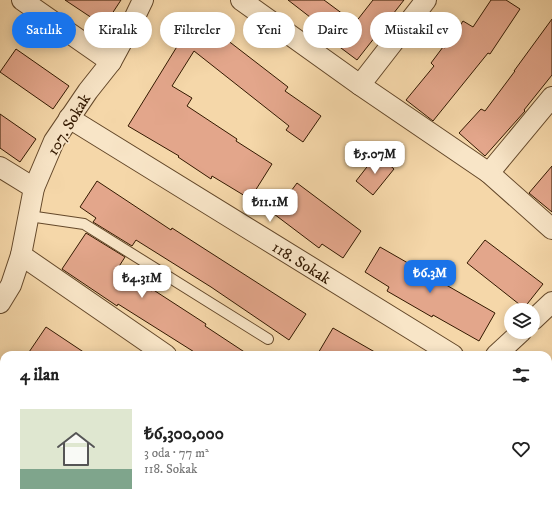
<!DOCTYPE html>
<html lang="tr">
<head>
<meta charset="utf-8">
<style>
	body { margin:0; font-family:"IM FELL DW Pica",serif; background:#f6f6f6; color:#222; height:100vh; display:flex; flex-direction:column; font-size:15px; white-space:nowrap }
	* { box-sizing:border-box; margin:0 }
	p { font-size:13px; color:#767676 }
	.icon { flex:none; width:22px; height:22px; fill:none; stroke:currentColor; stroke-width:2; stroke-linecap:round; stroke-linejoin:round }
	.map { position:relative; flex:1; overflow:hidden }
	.sheet { position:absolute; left:0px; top:351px; width:552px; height:156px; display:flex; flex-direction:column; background:#fff; border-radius:12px 12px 0 0; box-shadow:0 2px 10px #0003 }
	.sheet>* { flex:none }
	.hud { position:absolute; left:12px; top:12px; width:528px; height:36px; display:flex; gap:8px }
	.tools { position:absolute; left:504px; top:303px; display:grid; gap:8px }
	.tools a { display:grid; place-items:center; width:36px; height:36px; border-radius:50%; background:#fff; box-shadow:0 2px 10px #0003; font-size:20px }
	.price { position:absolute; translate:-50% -34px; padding:0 9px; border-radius:8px; background:#fff; color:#222; font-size:13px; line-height:26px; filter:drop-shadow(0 1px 2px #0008) }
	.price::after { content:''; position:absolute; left:50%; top:24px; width:12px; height:9px; margin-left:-6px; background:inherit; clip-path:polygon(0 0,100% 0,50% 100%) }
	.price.on { background:#1a73e8; color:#fff }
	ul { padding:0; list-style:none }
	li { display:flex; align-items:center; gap:12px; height:100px; padding:0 20px }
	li+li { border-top:1px solid #e0e0e0 }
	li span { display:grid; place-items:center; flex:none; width:112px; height:80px; border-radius:0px; color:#555 }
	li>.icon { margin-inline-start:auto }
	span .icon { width:48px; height:48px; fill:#fffc; stroke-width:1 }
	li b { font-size:17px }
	h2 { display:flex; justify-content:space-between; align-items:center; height:48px; padding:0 20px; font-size:17px }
	.pill { padding:0 14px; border-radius:18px; background:#fff; box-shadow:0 2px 10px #0003; font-size:14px; line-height:36px }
	.pill.on { background:#1a73e8; color:#fff }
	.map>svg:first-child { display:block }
	.building { fill:#e3a68b; stroke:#331900 }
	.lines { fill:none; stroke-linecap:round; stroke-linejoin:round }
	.lane-casing { stroke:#64482a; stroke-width:12 }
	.street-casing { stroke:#64482a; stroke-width:22 }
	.lane { stroke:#f8e5c7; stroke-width:10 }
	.street { stroke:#f8e5c7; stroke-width:20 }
	.labels { text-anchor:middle; stroke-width:3.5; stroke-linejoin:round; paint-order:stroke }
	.street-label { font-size:16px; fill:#331900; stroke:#f8e5c7 }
</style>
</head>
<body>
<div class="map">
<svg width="552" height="507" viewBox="0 0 552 507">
	<rect width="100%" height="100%" fill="#f5d7a9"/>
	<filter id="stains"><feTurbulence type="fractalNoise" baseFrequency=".005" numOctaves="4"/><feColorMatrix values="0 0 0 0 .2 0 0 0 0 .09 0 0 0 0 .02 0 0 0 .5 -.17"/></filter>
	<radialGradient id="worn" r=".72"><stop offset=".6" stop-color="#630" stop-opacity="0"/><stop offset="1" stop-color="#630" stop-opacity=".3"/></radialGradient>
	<g class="building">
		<path d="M65 0H121L104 26Z"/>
		<path d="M288 0H324L355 23 373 0H404L357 60 325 36 328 31Z"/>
		<path d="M491 0H506L520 9 490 54 488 53 433 121 406 100 434 66 431 63 443 47 445 48 463 21 473 27Z"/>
		<path d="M194 19 231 43 288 87 285 91 321 116 303 142 286 130 289 126 194 51 172 86 192 98 187 106 237 139 236 141 272 164 250 199 212 176 211 179 178 157 179 156 128 126Z"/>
		<path d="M552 19V75L524 110 525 111 485 156 459 133 481 109 485 111 515 71H514Z"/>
		<path d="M16 49 69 86 53 109 0 72Z"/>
		<path d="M0 114 36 139 20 162 0 148Z"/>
		<path d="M377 154 394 169 373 195 356 181Z"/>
		<path d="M552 166V212L529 193Z"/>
		<path d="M97 181 171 230 172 228 306 314 289 340 211 287 136 240 132 246 93 222 96 218 80 207Z"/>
		<path d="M297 183 361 231 343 258 322 244 319 248 274 214Z"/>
		<path d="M86 233 125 257 118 268 152 291V289L206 324 205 326 249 355H199L118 304 117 306 62 269Z"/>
		<path d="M485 240 543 284 524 308 467 263Z"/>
		<path d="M380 247 495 313 479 341 433 315 432 317 387 291 389 287 365 272Z"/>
		<path d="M46 327 88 355H27Z"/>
		<path d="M333 328 380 355H317Z"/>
	</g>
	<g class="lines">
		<defs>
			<g id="lane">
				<path d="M29 216 84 224 268 339"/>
				<path d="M0 421 4 422"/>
			</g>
			<g id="street">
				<path d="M22 0 111 62"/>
				<path d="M241 0 360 85 489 173 552 229"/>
				<path d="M360 85 426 0"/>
				<path d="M69 118 453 355"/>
				<path d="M0 167 34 188"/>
				<path d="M489 173 552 97"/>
				<path d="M21 255 166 355"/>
				<path d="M0 303 11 285 21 255 34 188 54 141 88 91 111 62 131 25 143 0"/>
				<path d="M533 320 552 302"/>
				<path d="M496 355 521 332"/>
				<path d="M548 452 552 457"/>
				<path d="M351 503 355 507"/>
				<path d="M269 507 274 503"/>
			</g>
		</defs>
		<use href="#lane" class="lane-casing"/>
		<use href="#street" class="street-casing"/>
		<use href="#lane" class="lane"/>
		<use href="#street" class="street"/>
	</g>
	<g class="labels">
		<g class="street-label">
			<text transform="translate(68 124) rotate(-59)" y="6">107. Sokak</text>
			<text transform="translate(302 262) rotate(32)" y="6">118. Sokak</text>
		</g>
	</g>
	<rect width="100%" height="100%" filter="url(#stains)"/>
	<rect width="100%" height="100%" fill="url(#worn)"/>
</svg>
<div class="tools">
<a><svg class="icon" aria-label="layers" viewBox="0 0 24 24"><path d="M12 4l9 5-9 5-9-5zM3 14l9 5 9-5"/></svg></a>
</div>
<b class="price" style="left:375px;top:175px">₺5.07M</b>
<b class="price" style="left:270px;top:223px">₺11.1M</b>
<b class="price on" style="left:430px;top:294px">₺6.3M</b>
<b class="price" style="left:142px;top:299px">₺4.31M</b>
<div class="hud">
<a class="pill on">Satılık</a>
<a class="pill">Kiralık</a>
<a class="pill">Filtreler</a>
<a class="pill">Yeni</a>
<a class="pill">Daire</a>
<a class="pill">Müstakil ev</a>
</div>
<section class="sheet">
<h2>4 ilan<svg class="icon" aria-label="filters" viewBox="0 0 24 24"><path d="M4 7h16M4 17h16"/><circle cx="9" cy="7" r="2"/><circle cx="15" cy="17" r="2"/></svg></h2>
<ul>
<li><span style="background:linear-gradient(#dfe7d0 75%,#7fa58c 0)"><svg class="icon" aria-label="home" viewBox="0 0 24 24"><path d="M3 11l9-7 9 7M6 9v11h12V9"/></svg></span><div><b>₺6,300,000</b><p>3 oda · 77 m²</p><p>118. Sokak</p></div><svg class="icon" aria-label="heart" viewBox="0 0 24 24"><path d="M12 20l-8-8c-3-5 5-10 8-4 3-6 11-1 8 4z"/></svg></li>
</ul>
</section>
</div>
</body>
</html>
